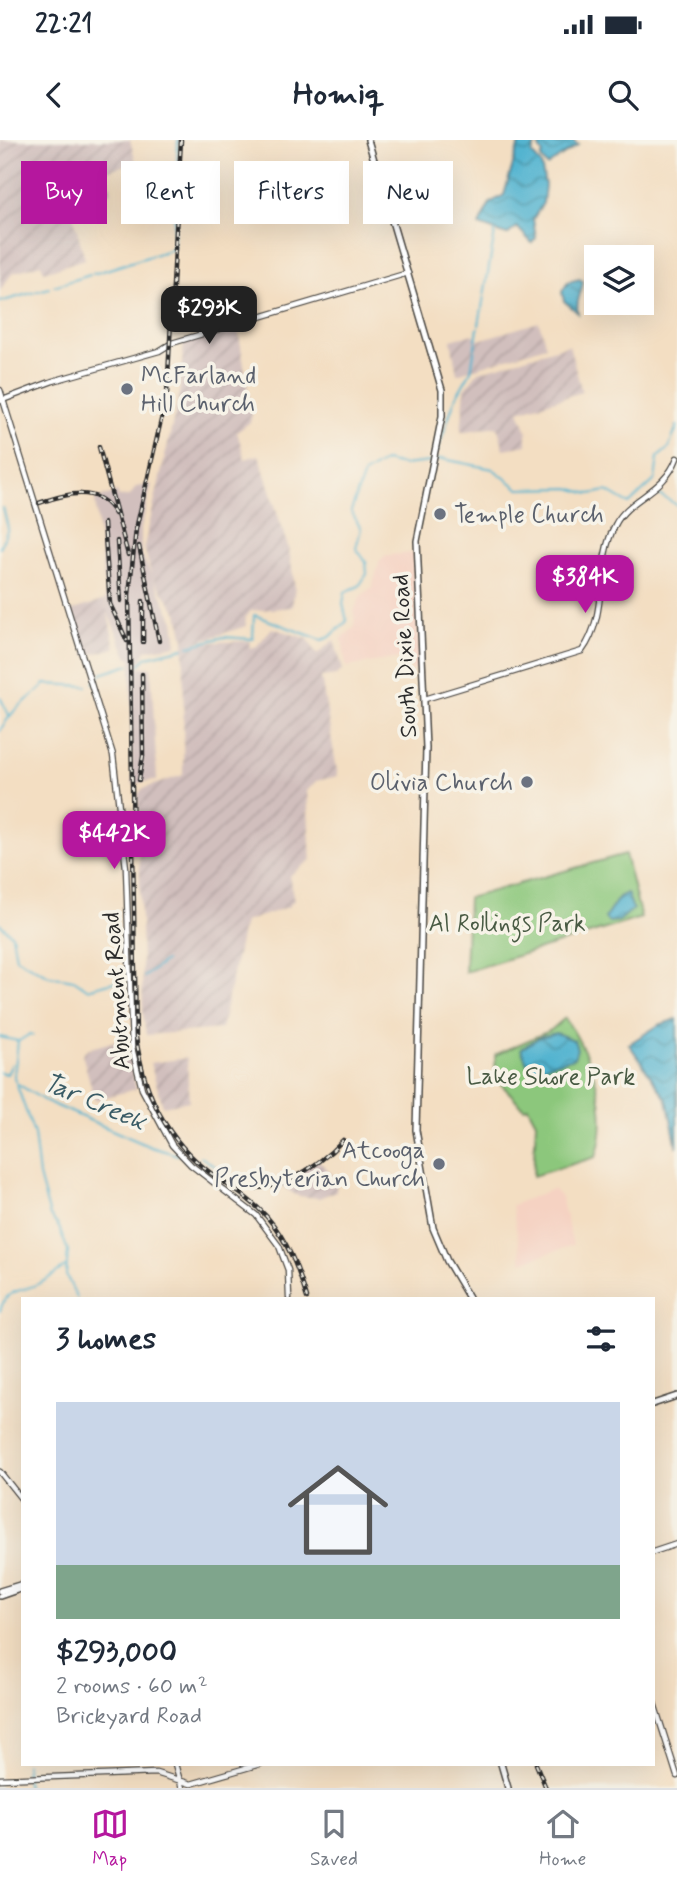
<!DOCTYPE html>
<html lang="en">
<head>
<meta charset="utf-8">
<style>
	body { margin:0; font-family:Mynerve,sans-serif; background:#f2f2f3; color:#1f2937; height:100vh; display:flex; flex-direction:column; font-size:26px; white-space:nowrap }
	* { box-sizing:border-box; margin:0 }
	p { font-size:23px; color:#747a83 }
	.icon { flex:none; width:38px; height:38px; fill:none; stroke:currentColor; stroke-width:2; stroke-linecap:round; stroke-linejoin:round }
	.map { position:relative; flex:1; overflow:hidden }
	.sheet { position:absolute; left:21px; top:1157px; width:634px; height:469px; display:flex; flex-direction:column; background:#fff; border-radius:0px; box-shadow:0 7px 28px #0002 }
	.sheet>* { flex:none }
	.top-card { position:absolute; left:21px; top:21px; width:635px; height:63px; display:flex; gap:14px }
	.fabs { position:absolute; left:584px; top:105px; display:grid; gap:14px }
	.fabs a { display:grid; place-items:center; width:70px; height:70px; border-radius:0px; background:#fff; box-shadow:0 7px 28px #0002; font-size:35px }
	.price { position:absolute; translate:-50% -60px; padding:0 16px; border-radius:14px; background:#b5179e; color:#fff; font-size:23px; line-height:46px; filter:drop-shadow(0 2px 4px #0008) }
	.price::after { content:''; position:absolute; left:50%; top:42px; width:21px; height:16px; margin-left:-10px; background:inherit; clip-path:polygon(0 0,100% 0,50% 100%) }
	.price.current { background:#222; color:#fff }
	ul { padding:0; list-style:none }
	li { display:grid; align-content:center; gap:14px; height:371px; padding:0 35px }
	li span { display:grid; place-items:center; height:217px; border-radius:0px; color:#555 }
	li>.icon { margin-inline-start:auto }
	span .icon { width:126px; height:126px; fill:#fffc; stroke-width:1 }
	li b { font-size:30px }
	h2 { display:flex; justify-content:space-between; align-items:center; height:84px; padding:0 35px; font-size:30px }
	.chip { padding:0 24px; border-radius:0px; background:#fff; box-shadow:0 7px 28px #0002; font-size:24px; line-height:63px }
	.chip.current { background:#b5179e; color:#fff }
	.status { display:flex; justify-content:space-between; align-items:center; height:49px; padding:0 35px; background:#fff; direction:ltr }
	.status svg { height:19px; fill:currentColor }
	header { display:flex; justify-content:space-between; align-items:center; height:91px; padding:0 35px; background:#fff; font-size:32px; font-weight:700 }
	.tabs { display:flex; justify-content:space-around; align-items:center; height:98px; border-top:2px solid #e0e1e3; background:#fff; font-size:19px; color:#747a83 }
	.tabs a { display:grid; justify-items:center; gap:4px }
	.tabs .current { color:#b5179e }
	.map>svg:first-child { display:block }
	.built { fill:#f5d2c2 }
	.industrial { fill:url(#industrial-furrows) }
	.railway { fill:#d1bfbd }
	.park { fill:#8cc77c; stroke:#5c7954; stroke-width:2 }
	.water { fill:url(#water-waves); stroke:#3e707e; stroke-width:2 }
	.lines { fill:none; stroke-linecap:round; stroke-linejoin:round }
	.stream { stroke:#52b4d0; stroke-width:2 }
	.secondary-casing { stroke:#494642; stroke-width:7 }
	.primary-casing { stroke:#494642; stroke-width:8 }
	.secondary { stroke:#fff; stroke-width:4.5 }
	.primary { stroke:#fff; stroke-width:5 }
	.rail-casing { stroke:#2b2b2b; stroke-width:4.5 }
	.rail { stroke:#f7f3e8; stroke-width:2; stroke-dasharray:5; stroke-linecap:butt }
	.worship-dot { fill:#6b7280; stroke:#f7f3e8; stroke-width:2.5 }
	.labels { text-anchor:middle; stroke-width:7; stroke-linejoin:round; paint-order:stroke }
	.worship-label { font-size:24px; fill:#5b616d; stroke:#f7f3e8; text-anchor:start }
	.street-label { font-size:24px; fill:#2b2b2b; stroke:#f7f3e8 }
	.park-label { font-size:24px; fill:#485a43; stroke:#f7f3e8 }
	.water-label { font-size:26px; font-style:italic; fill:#395b65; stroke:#f7f3e8 }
</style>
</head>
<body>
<div class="status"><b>22:21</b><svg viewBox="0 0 49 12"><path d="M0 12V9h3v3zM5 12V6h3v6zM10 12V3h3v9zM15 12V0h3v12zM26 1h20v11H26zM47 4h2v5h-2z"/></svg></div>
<header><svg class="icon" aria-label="back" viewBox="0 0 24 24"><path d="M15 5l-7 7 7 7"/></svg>Homiq<svg class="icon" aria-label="search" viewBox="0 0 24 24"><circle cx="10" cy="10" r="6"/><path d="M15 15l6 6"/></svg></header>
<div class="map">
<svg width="677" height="1648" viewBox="0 0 677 1648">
	<defs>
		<pattern id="industrial-furrows" width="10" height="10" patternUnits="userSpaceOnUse" patternTransform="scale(1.75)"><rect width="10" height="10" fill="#d1bfbd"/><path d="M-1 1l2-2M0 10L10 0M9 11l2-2" fill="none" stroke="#b4a4a3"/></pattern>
		<pattern id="water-waves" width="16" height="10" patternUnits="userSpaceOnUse" patternTransform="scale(1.75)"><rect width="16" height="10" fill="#52b4d0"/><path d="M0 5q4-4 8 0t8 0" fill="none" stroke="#4493a9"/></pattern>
	</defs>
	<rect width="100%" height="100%" fill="#f7f3e8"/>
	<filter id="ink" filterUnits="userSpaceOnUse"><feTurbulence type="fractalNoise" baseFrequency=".0143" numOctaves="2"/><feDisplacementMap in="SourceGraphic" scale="14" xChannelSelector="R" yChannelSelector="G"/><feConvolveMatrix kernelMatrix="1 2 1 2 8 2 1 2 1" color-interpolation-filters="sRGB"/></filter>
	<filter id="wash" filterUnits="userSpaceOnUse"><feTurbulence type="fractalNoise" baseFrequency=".00686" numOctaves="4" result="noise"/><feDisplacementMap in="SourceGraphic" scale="28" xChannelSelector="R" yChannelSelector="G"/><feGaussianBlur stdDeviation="1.57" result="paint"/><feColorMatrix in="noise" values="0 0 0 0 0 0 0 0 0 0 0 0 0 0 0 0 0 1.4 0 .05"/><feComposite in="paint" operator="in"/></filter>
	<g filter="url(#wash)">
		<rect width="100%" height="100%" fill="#f3dec2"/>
		<g class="built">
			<path d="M414 413 420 529 411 530V516L346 527 342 498 355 487 354 471 361 456 372 448 380 420 388 415Z"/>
			<path d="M553 1049 561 1057 573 1105 522 1122 512 1065Z"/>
		</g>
		<g class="industrial">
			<path d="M0 0H130L136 22 106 31 112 52 70 65 85 119 44 132 41 124 12 133 0 151Z"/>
			<path d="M539 182 546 206 457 234 451 200 473 194 479 200Z"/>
			<path d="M238 188 252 274 250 282 237 292 245 319 259 315 289 410 295 447 292 467 251 471 245 477 246 486 194 503 250 501 251 508 257 506 272 488 308 499 317 514 334 500 343 530 336 535 321 537 338 636 316 641 307 651 311 720 289 736 294 760 288 767 244 782 221 889 146 895 143 872 138 655 142 649 183 635 184 499 178 473 152 437 144 407 179 256 184 202Z"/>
			<path d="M569 205 582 252 519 271 527 291V305L504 309 497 286 461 292 465 249 478 232Z"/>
			<path d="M105 460 115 508 86 516 71 471Z"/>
			<path d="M126 898 136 949 95 960 82 914 87 909Z"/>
			<path d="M187 918 189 961 163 966 150 923Z"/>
			<path d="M318 1020 337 1040 336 1051 319 1058 298 1056 279 1045Z"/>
		</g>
		<path class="railway" d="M152 344 141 388V413L174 481 177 505 146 510 138 527H151L157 640 132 644 131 518 127 516 107 471 95 359 117 352 119 357 130 356 136 347Z"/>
		<g class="park">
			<path d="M625 714 641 778 465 832 468 758Z"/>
			<path d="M565 878C592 917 612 970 596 1017L533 1036 536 982 528 967 524 968 496 939 495 915 551 890Z"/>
		</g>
		<g class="water">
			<path d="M520 0H537L532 14 541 24 545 45 543 63 533 79 536 98 532 103 517 87 507 95 479 85 490 63 504 55Z"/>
			<path d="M539 0 559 4 572 0 578 5 547 26 541 18 543 14 539 8Z"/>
			<path d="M579 139 583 141C582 153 575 161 578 173L564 161 562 152 568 142Z"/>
			<path d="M627 753 633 769 619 781 608 782 605 778 619 757Z"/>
			<path d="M677 879V1007L667 960 629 904 659 885Z"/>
			<path d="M556 893 574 900 577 909 574 918 530 930 521 909 540 897Z"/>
		</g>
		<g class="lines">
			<g class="stream">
				<path d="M93 134 173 109 178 0"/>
				<path d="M54 146 90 135"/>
				<path d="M0 162 49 148"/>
				<path d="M479 185 495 92"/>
				<path d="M437 312 455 259 471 231 478 188"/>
				<path d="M436 320 443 319 493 329 519 349 569 348 590 354 607 351 629 364"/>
				<path d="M629 364 655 340 658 317 669 308 677 286"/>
				<path d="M635 368 658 354 677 365"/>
				<path d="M0 408 8 388 3 368"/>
				<path d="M189 506 224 497 253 499 254 475 322 500 330 497 347 481 343 464 345 452 359 446 367 434 366 422 356 408 361 389 351 371 364 334 385 321 403 325 430 322"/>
				<path d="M139 525 147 517 184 508"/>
				<path d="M94 543 101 534 129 525"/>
				<path d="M0 557 9 575"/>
				<path d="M0 591C16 563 26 564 45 544L87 546"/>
				<path d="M0 784 12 795 16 818 49 836 74 840 87 849 125 839"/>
				<path d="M144 837 165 821"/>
				<path d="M0 897 18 901"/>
				<path d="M18 901 14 937 34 994 39 1036 50 1076 59 1087 68 1111 66 1135 77 1158"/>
				<path d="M19 901 30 894 33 895"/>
				<path d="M0 932 7 934 12 924"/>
				<path d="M18 944 43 960 151 1007 178 1015"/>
				<path d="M201 1017 242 1044"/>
				<path d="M0 1171C7 1146 22 1153 40 1143 49 1139 56 1132 65 1127"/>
				<path d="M26 1624 27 1648"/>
			</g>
		</g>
	</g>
	<g filter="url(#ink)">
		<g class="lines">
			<defs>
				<g id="secondary">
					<path d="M0 250 113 615 126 728 132 908 142 949 172 1005 191 1025 256 1075 279 1106 288 1130 289 1158"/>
					<path d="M0 261 53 241 159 211 172 203 408 133"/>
					<path d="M425 559 582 511C609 474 594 425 615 385 629 357 664 353 677 318"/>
					<path d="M0 1332 23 1361"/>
					<path d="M653 1412 677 1404"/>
					<path d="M653 1560 677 1636"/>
					<path d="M175 1624 182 1648"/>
					<path d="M0 1639 156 1633 191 1644 260 1624"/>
				</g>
				<g id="primary">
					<path d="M368 0 442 250V276L417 401 426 608 416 990 433 1088 447 1121 469 1158"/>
					<path d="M653 1264 677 1256"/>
					<path d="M0 1451 23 1444"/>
					<path d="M0 1456 23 1448"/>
					<path d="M501 1624 508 1648"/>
				</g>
			</defs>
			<use href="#secondary" class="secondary-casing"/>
			<use href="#primary" class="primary-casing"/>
			<use href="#secondary" class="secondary"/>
			<use href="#primary" class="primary"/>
			<defs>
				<g id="rail">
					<path d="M181 0 167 254 136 389 129 455 136 897C144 954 166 1000 212 1034 232 1048 251 1059 267 1077 288 1101 298 1129 307 1158"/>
					<path d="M99 307 128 415"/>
					<path d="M39 363C66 354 98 344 115 374"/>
					<path d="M104 383 110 464 127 501"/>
					<path d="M117 401 121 461"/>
					<path d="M139 406 159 501"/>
					<path d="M143 461V502"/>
					<path d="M139 640 143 616 142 534"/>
					<path d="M233 1043C269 1061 319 1026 343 1000"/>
					<path d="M536 1624 546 1648"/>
				</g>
			</defs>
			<use href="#rail" class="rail-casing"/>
			<use href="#rail" class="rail"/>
		</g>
	</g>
	<g class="worship-dot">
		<circle cx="127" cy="249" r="7"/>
		<circle cx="440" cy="374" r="7"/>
		<circle cx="527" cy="642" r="7"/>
		<circle cx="439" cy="1024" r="7"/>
	</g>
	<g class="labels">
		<g class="worship-label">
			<text x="141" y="243">McFarland<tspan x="141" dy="28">Hill Church</tspan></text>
			<text x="454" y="382">Temple Church</text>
			<text x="513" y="650" text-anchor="end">Olivia Church</text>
			<text x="425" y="1018" text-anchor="end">Atcooga<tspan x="425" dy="28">Presbyterian Church</tspan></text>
		</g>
		<g class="street-label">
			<text transform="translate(404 516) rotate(-93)" y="8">South Dixie Road</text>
			<text transform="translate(116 851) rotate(-94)" y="8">Abutment Road</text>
		</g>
		<g class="park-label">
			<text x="507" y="791">Al Rollings Park</text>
			<text x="551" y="944">Lake Shore Park</text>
		</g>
		<g class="water-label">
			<text transform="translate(95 961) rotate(23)" y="9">Tar Creek</text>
		</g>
	</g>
</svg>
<div class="fabs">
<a><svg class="icon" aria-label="layers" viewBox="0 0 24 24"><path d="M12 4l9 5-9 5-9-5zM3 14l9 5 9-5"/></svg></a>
</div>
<b class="price current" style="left:209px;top:206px">$293K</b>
<b class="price" style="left:585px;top:475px">$384K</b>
<b class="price" style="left:114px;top:731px">$442K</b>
<div class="top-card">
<a class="chip current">Buy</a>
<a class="chip">Rent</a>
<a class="chip">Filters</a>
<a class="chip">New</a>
</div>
<section class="sheet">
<h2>3 homes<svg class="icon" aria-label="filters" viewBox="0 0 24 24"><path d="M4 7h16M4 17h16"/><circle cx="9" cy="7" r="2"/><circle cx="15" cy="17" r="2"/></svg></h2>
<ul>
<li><span style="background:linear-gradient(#c9d6e8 75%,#7fa58c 0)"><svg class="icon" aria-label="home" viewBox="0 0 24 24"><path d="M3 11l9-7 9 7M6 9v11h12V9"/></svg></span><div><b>$293,000</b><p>2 rooms · 60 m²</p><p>Brickyard Road</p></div></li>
</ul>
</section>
</div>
<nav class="tabs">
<a class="current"><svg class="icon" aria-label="map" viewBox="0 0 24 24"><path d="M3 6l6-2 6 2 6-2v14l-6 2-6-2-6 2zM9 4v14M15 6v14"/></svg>Map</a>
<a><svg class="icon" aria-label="saved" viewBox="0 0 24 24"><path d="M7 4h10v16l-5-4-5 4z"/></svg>Saved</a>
<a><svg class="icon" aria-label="home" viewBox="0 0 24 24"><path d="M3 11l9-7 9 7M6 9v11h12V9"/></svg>Home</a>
</nav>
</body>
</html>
